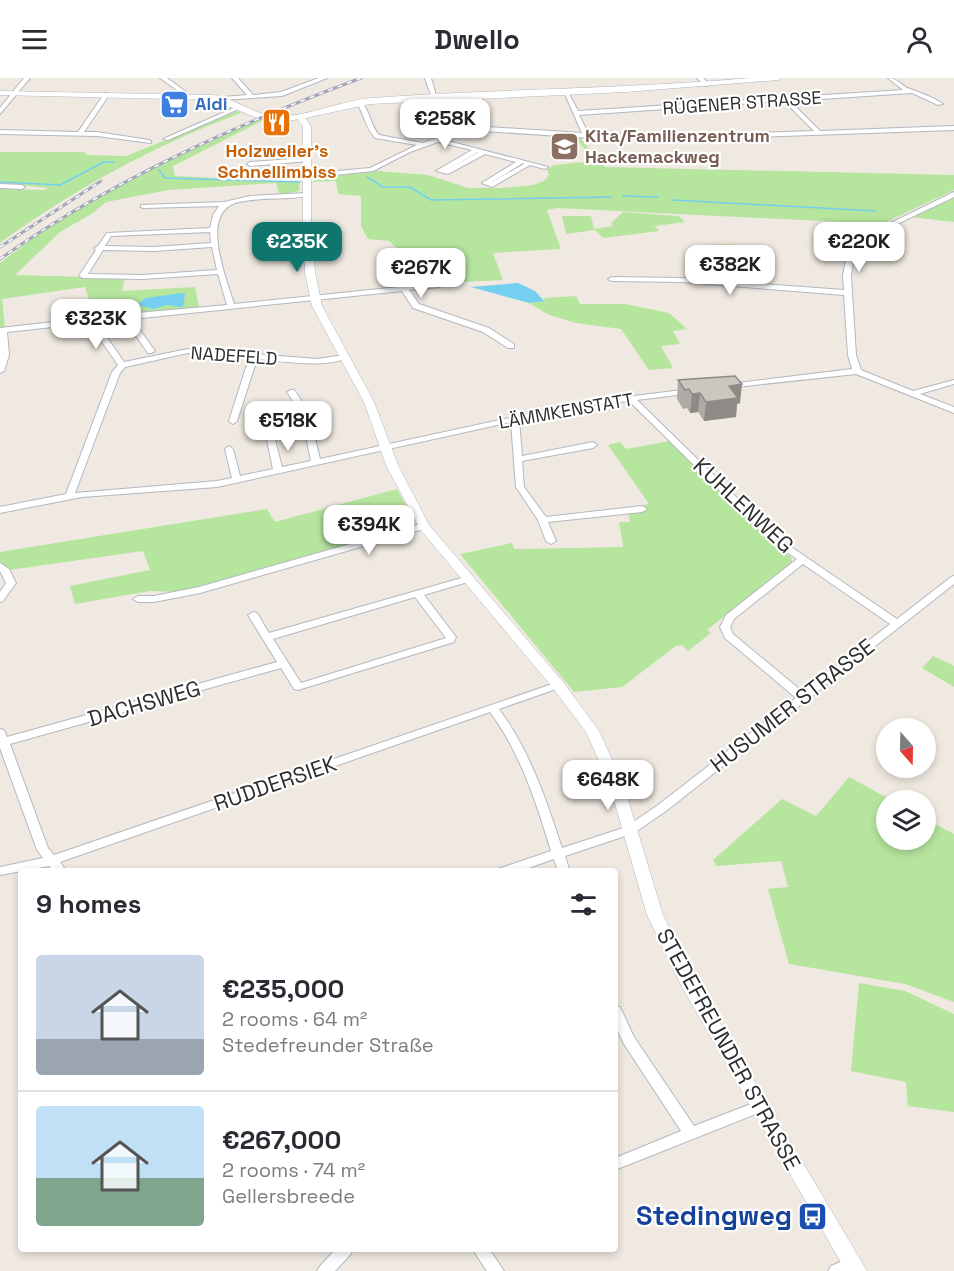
<!DOCTYPE html>
<html lang="en">
<head>
<meta charset="utf-8">
<style>
	body { margin:0; font-family:"Space Grotesk",sans-serif; background:#f7f7f7; color:#2b2b33; height:100vh; display:flex; flex-direction:column; font-size:22px; white-space:nowrap }
	* { box-sizing:border-box; margin:0 }
	p { font-size:20px; color:#7c7c81 }
	.icon { flex:none; width:33px; height:33px; fill:none; stroke:currentColor; stroke-width:2; stroke-linecap:round; stroke-linejoin:round }
	.map { position:relative; flex:1; overflow:hidden }
	.sheet { position:absolute; left:18px; top:790px; width:600px; height:384px; display:flex; flex-direction:column; background:#fff; border-radius:6px; box-shadow:0 3px 9px #0003 }
	.sheet>* { flex:none }
	.needle { width:39px; rotate:160deg }
	.controls { position:absolute; left:876px; top:640px; display:grid; gap:12px }
	.controls a { display:grid; place-items:center; width:60px; height:60px; border-radius:50%; background:#fff; box-shadow:0 3px 9px #0003; font-size:30px }
	.price { position:absolute; translate:-50% -51px; padding:0 14px; border-radius:12px; background:#fff; color:#222; font-size:20px; line-height:39px; filter:drop-shadow(0 2px 3px #0008) }
	.price::after { content:''; position:absolute; left:50%; top:36px; width:18px; height:14px; margin-left:-9px; background:inherit; clip-path:polygon(0 0,100% 0,50% 100%) }
	.price.selected { background:#0f766e; color:#fff }
	ul { padding:0; list-style:none }
	li { display:flex; align-items:center; gap:18px; height:150px; padding:0 18px }
	li+li { border-top:2px solid #e1e1e2 }
	li span { display:grid; place-items:center; flex:none; width:168px; height:120px; border-radius:6px; color:#555 }
	li>.icon { margin-inline-start:auto }
	span .icon { width:72px; height:72px; fill:#fffc; stroke-width:1 }
	li b { font-size:26px }
	h2 { display:flex; justify-content:space-between; align-items:center; height:72px; padding:0 18px; font-size:26px }
	header { display:flex; justify-content:space-between; align-items:center; height:78px; padding:0 18px; background:#fff; font-size:27px; font-weight:800 }
	.map>svg:first-child { display:block }
	.green { fill:#b6e59e }
	.pitch { fill:#c9ec9a }
	.water { fill:#75cff0 }
	.lines { fill:none; stroke-linecap:round; stroke-linejoin:round }
	.stream { stroke:#75cff0; stroke-width:1.5 }
	.minor-casing { stroke:#b4b7c1; stroke-width:2 }
	.tertiary-casing { stroke:#b4b7c1; stroke-width:1 }
	.secondary-casing { stroke:#b4b7c1; stroke-width:1 }
	.minor { fill:#fff; fill-rule:evenodd }
	.tertiary { fill:#fff; fill-rule:evenodd }
	.secondary { fill:#fff; fill-rule:evenodd }
	.rail-casing { stroke:#a3a6b8; stroke-width:3 }
	.rail { stroke:#fff; stroke-width:1.5; stroke-dasharray:5; stroke-linecap:butt }
	.wall { fill:#afaba4 }
	.shaded-wall { fill:#8e8b86 }
	.building { fill:#cbc7bf; stroke:#8e8b86; stroke-width:1.5 }
	.labels { text-anchor:middle; stroke-width:4.5; stroke-linejoin:round; paint-order:stroke }
	.far-street-label { font-size:18px; fill:#2e2e2e; stroke:#fff }
	.far-shop-label { font-size:18px; font-weight:bold; fill:#366cbe; stroke:#fff; text-anchor:start }
	.far-education-label { font-size:18px; font-weight:bold; fill:#785e54; stroke:#fff; text-anchor:start }
	.far-food-label { font-size:18px; font-weight:bold; fill:#c56008; stroke:#fff }
	.street-label { font-size:22px; fill:#2e2e2e; stroke:#fff }
	.near-transit-label { font-size:27px; font-weight:bold; fill:#164399; stroke:#fff; text-anchor:end }
</style>
</head>
<body>
<header><svg class="icon" aria-label="menu" viewBox="0 0 24 24"><path d="M4 6h16M4 12h16M4 18h16"/></svg>Dwello<svg class="icon" aria-label="person" viewBox="0 0 24 24"><circle cx="12" cy="8" r="4"/><path d="M4 21q1-7 8-7t8 7"/></svg></header>
<div class="map">
<svg width="954" height="1193" viewBox="0 0 954 1193">
	<rect width="100%" height="100%" fill="#efe9e1"/>
	<g class="green">
		<path d="M238 33 241 35C155 67 74 111 0 165V111L45 112 48 110 0 105V74H86L85 77 126 78Z"/>
		<path d="M260 41 264 42 173 88 175 98 300 104 299 113 280 117 276 105 168 112 106 124 93 135 60 154 15 197 125 200 122 213 195 209 199 229 114 238 109 226 91 228 85 209 2 221 5 249H0V185C81 121 167 82 260 41Z"/>
		<path d="M575 59 583 60 581 61 605 89 954 97V112L882 146 557 130 547 132 561 171 493 175 503 202 443 205 420 190 389 163 368 161 361 148V118L338 116 336 103 312 104 322 99 378 93 428 97 468 110H502L533 107 544 103 549 97 547 91 554 87 594 83Z"/>
		<path d="M954 119V144L911 139 950 120Z"/>
		<path d="M623 134 679 138 685 144 655 148 659 153 603 160 595 152 566 156 562 138H591L594 151 613 148 611 145Z"/>
		<path d="M576 218 580 226H625L669 235 687 251 673 253 680 266 661 268 673 290 649 292 621 251 576 245 547 236 529 225 545 222 544 220Z"/>
		<path d="M670 363 769 463 791 479 792 484 707 552 711 555 688 573 682 567 676 568 622 609 574 614 460 476 512 465 514 471H524L623 469 619 444H630L628 435 645 433 643 427 649 426 608 367 620 364 626 371Z"/>
		<path d="M397 411 415 444 413 448 179 514 150 513 75 526 70 508 150 492 143 473 9 492 0 484V474L267 431 275 444Z"/>
		<path d="M933 578 954 588V609L922 590Z"/>
		<path d="M849 699 893 723H886V762H926V741L954 756V924L905 906 789 886 768 811 788 809 781 783 716 788 713 782 782 721 816 738Z"/>
		<path d="M859 905 905 913 954 936V1034L908 1028 906 1004 851 993Z"/>
	</g>
	<path class="pitch" d="M718 166 739 167V185L717 184Z"/>
	<g class="water">
		<path d="M518 205 535 213 544 223 529 225 471 209Z"/>
		<path d="M182 215 185 216 183 229 166 227 154 231 137 227 146 220Z"/>
	</g>
	<g class="lines">
		<g class="stream">
			<path d="M159 92 165 100 300 104"/>
			<path d="M367 99 383 109H410L431 122 611 119"/>
			<path d="M0 104 60 107 104 84H114"/>
			<path d="M623 118 658 119"/>
			<path d="M673 122 875 133"/>
		</g>
		<defs>
			<g id="minor">
				<path d="M24 0H30L0 36V30Z"/>
				<path d="M160 0H167L186 14 181 15Z"/>
				<path d="M232 0H238L253 17 281 14 319 0H327L282 18 221 22 220 21 223 19 247 17Z"/>
				<path d="M425 0H431L437 21 432 20Z"/>
				<path d="M697 0H703L710 7 705 8Z"/>
				<path d="M888 0C898 0 901 8 910 11 921 15 933 19 943 26L938 27 912 15 790 23 820 53 954 48V52L701 61 592 60 467 52 444 62 548 89 545 91 530 87 492 109 482 105 516 84 485 76 448 96 436 93 472 72 438 64 410 74 373 93 306 100 303 98 306 96 370 90 417 67 375 60C365 49 364 35 356 24L359 22C370 30 370 47 379 57L423 65 461 51 470 44 477 18 480 16 483 18 476 45 472 48 582 55 564 14H568L578 33 903 12ZM784 23 814 53 701 57 593 56 588 55 579 37ZM478 74H479L445 93ZM523 85 524 86 490 105Z"/>
				<path d="M106 15 109 17 84 54H97L149 62 151 63V65L97 58 0 56V52L78 54 104 16Z"/>
				<path d="M236 29 241 30 168 62 163 61Z"/>
				<path d="M306 80 308 81V83L250 88 247 86 250 84Z"/>
				<path d="M0 106 22 107 25 109 22 111 0 110Z"/>
				<path d="M954 114V119L870 159 854 176 851 198 856 277 861 292 913 313 954 302V306L920 316 954 329V335L856 296 726 310V306H729L852 291 848 277 844 217 681 204 612 203 608 201 612 199 681 200 844 212 843 198 847 175 866 157Z"/>
				<path d="M306 115 309 117 308 118C285 122 262 119 239 124 198 133 226 199 234 226L437 205 441 207 440 209 409 212 419 226 489 250 514 266V270H508L483 254 413 230 402 213 132 241 155 273 151 275H148L125 242 97 245 124 284 188 271 317 281 344 277 348 279C329 291 280 283 257 281L237 343 233 346 229 343 249 280 188 275 125 289 120 295 75 415 217 403 232 400 225 371 229 368 233 371 240 398 273 391 267 362 271 359 275 362 282 389 311 383C306 358 302 334 287 314L291 312H294C310 332 314 356 320 381L578 325 690 311H693V315L637 322 778 460 897 541 951 499 954 498V506L666 733 634 755 565 778 570 794H558L554 781 517 794H496L498 791 551 773C536 724 521 676 490 634L60 784 67 794H54L49 788 0 797V789L43 780 37 772 0 670V651L4 652 7 659 277 584 248 537 253 534 257 535 269 555 465 499 468 498 473 501 471 503 424 517 456 559 454 564 298 612 294 611 281 590 10 666 48 770 54 777 558 604 563 607 562 609 499 631C530 673 546 721 562 770L626 749 658 727 796 620 725 560 720 549 726 537 797 481 772 464 629 323 578 329 519 342 522 378 593 364 597 367 593 370 522 383 524 409 546 439 642 428 647 431 642 434 548 444 556 463 551 466 546 463 538 442 516 409 511 344 217 409 82 419 0 435V429L66 416 112 294 118 287 89 245 7 254 9 277 4 293 0 295V250L126 236 227 227 218 196 143 201 83 200 79 198 96 172 94 170 98 168 107 155 210 150 213 137 219 128 143 130 141 129V127L224 124 250 118ZM210 154 211 165 154 169 105 168 111 158ZM212 169 217 192 143 197 88 196 103 172 154 173ZM803 486 890 546 803 614 733 556 730 549 734 541ZM415 519 446 560 301 605 273 561Z"/>
				<path d="M424 445 429 448 427 450 200 515 154 524H138L133 521 138 518H154L199 509Z"/>
				<path d="M0 485 9 491 16 505 3 523 0 524V514L6 505 0 493Z"/>
				<path d="M615 928 620 929 634 959 694 1048 761 1022 766 1024 768 1028 766 1032 615 1092V1080L681 1053 624 966 615 947Z"/>
				<path d="M335 1172H353L350 1177 335 1193H317L320 1188Z"/>
				<path d="M473 1172H490L504 1193H487Z"/>
				<path d="M852 1179 857 1181 860 1186 857 1191 853 1193H828L831 1188Z"/>
			</g>
			<path id="tertiary" d="M299 40H305L311 48V143L315 194 322 228 374 324 398 387 429 447 563 604 599 653 623 705 663 837 698 908 867 1193H846L683 911 647 837 609 705 586 654 553 610 420 451 386 387 364 324 312 228 305 194 303 143V48L298 42Z"/>
			<path id="secondary" d="M750 0H782L778 2 625 14 370 26 301 41 277 44 257 40 213 22 0 17V13L213 17C236 20 254 38 277 38 309 39 339 23 371 20 497 11 624 11 750 0Z"/>
		</defs>
		<use href="#minor" class="minor-casing"/>
		<use href="#tertiary" class="tertiary-casing"/>
		<use href="#secondary" class="secondary-casing"/>
		<use href="#minor" class="minor"/>
		<use href="#tertiary" class="tertiary"/>
		<use href="#secondary" class="secondary"/>
		<defs>
			<g id="rail">
				<path d="M0 169 101 103"/>
				<path d="M0 181C112 102 233 48 361 0"/>
			</g>
		</defs>
		<use href="#rail" class="rail-casing"/>
		<use href="#rail" class="rail"/>
	</g>
	<path class="wall" d="M678 302 740 325 737 326 736 339 704 343 698 334 690 335 687 330 683 331 677 321Z"/>
	<g class="shaded-wall">
		<path d="M742 306 740 325 737 326 736 339 704 343 706 324 729 308Z"/>
		<path d="M700 315 698 334 690 335 692 316Z"/>
	</g>
	<path class="building" d="M735 298 742 306 729 308 738 320 706 324 700 315 692 316 689 311 685 312 678 302Z"/>
	<defs>
		<symbol id="supermarket-square" viewBox="-11 -11 22 22"><rect x="-9" y="-9" width="18" height="18" rx="4" fill="#3f7fe0" stroke="#fff"/><path d="M-6-5.5h2.5l.6 2H6L4.5 2H-2.5L-4.4-4H-6ZM-1.5 3.2a1.3 1.3 0 1 0 .1 0ZM3 3.2a1.3 1.3 0 1 0 .1 0Z" fill="#fff"/></symbol>
		<symbol id="restaurant-square" viewBox="-11 -11 22 22"><rect x="-9" y="-9" width="18" height="18" rx="4" fill="#e8710a" stroke="#fff"/><path d="M-5-6h1v4h1v-4h1v4h1v-4h1v5L-1.5 .5V6h-2V.5L-5-1ZM5-6V6H3V1.5H1.5Q1.5-4 5-6Z" fill="#fff"/></symbol>
		<symbol id="school-square" viewBox="-11 -11 22 22"><rect x="-9" y="-9" width="18" height="18" rx="4" fill="#8d6e63" stroke="#fff"/><path d="M0-5L7-2L0 1L-7-2ZM-4 1L0 2.5L4 1V4Q0 6-4 4Z" fill="#fff"/></symbol>
		<symbol id="bus-square" viewBox="-11 -11 22 22"><rect x="-9" y="-9" width="18" height="18" rx="4" fill="#1a4fb4" stroke="#fff"/><path d="M-5-6H5V4H4V6H2V4H-2V6H-4V4H-5ZM-3.5-4V0h7V-4ZM-3.5 1.2v1.5H-2V1.2ZM2 1.2v1.5H3.5V1.2Z" fill="#fff"/></symbol>
	</defs>
	<g fill-rule="evenodd">
		<use href="#supermarket-square" x="158" y="10" width="33" height="33"/>
		<use href="#restaurant-square" x="260" y="28" width="33" height="33"/>
		<use href="#school-square" x="548" y="52" width="33" height="33"/>
		<use href="#bus-square" x="796" y="1122" width="33" height="33"/>
	</g>
	<g class="labels">
		<g class="far-street-label">
			<text transform="translate(742 25) rotate(-4)" y="6">RÜGENER STRASSE</text>
			<text transform="translate(234 278) rotate(4)" y="6">NADEFELD</text>
			<text transform="translate(566 333) rotate(-10)" y="6">LÄMMKENSTATT</text>
		</g>
		<g class="far-shop-label">
			<text x="195" y="32">Aldi</text>
		</g>
		<g class="far-education-label">
			<text x="585" y="64">Kita/Familienzentrum<tspan x="585" dy="21">Hackemackweg</tspan></text>
		</g>
		<g class="far-food-label">
			<text x="277" y="79">Holzweiler's<tspan x="277" dy="21">Schnellimbiss</tspan></text>
		</g>
		<g class="street-label">
			<text transform="translate(744 427) rotate(43)" y="8">KUHLENWEG</text>
			<text transform="translate(144 625) rotate(-16)" y="8">DACHSWEG</text>
			<text transform="translate(792 627) rotate(-38)" y="8">HUSUMER STRASSE</text>
			<text transform="translate(275 705) rotate(-19)" y="8">RUDDERSIEK</text>
			<text transform="translate(729 971) rotate(61)" y="8">STEDEFREUNDER STRASSE</text>
		</g>
		<g class="near-transit-label">
			<text x="792" y="1147">Stedingweg</text>
		</g>
	</g>
</svg>
<div class="controls">
<a><svg class="needle" viewBox="-14 -14 28 28"><path d="M0-13l5 13h-10z" fill="#e53935"/><path d="M0 13l5-13h-10z" fill="#7c7c81"/></svg></a>
<a><svg class="icon" aria-label="layers" viewBox="0 0 24 24"><path d="M12 4l9 5-9 5-9-5zM3 14l9 5 9-5"/></svg></a>
</div>
<b class="price" style="left:445px;top:72px">€258K</b>
<b class="price selected" style="left:297px;top:195px">€235K</b>
<b class="price" style="left:859px;top:195px">€220K</b>
<b class="price" style="left:730px;top:218px">€382K</b>
<b class="price" style="left:421px;top:221px">€267K</b>
<b class="price" style="left:96px;top:272px">€323K</b>
<b class="price" style="left:288px;top:374px">€518K</b>
<b class="price" style="left:369px;top:478px">€394K</b>
<b class="price" style="left:608px;top:733px">€648K</b>
<section class="sheet">
<h2>9 homes<svg class="icon" aria-label="filters" viewBox="0 0 24 24"><path d="M4 7h16M4 17h16"/><circle cx="9" cy="7" r="2"/><circle cx="15" cy="17" r="2"/></svg></h2>
<ul>
<li><span style="background:linear-gradient(#c9d6e8 70%,#9aa5b1 0)"><svg class="icon" aria-label="home" viewBox="0 0 24 24"><path d="M3 11l9-7 9 7M6 9v11h12V9"/></svg></span><div><b>€235,000</b><p>2 rooms · 64 m²</p><p>Stedefreunder Straße</p></div></li>
<li><span style="background:linear-gradient(#bfe0f5 60%,#7fa58c 0)"><svg class="icon" aria-label="home" viewBox="0 0 24 24"><path d="M3 11l9-7 9 7M6 9v11h12V9"/></svg></span><div><b>€267,000</b><p>2 rooms · 74 m²</p><p>Gellersbreede</p></div></li>
</ul>
</section>
</div>
</body>
</html>
